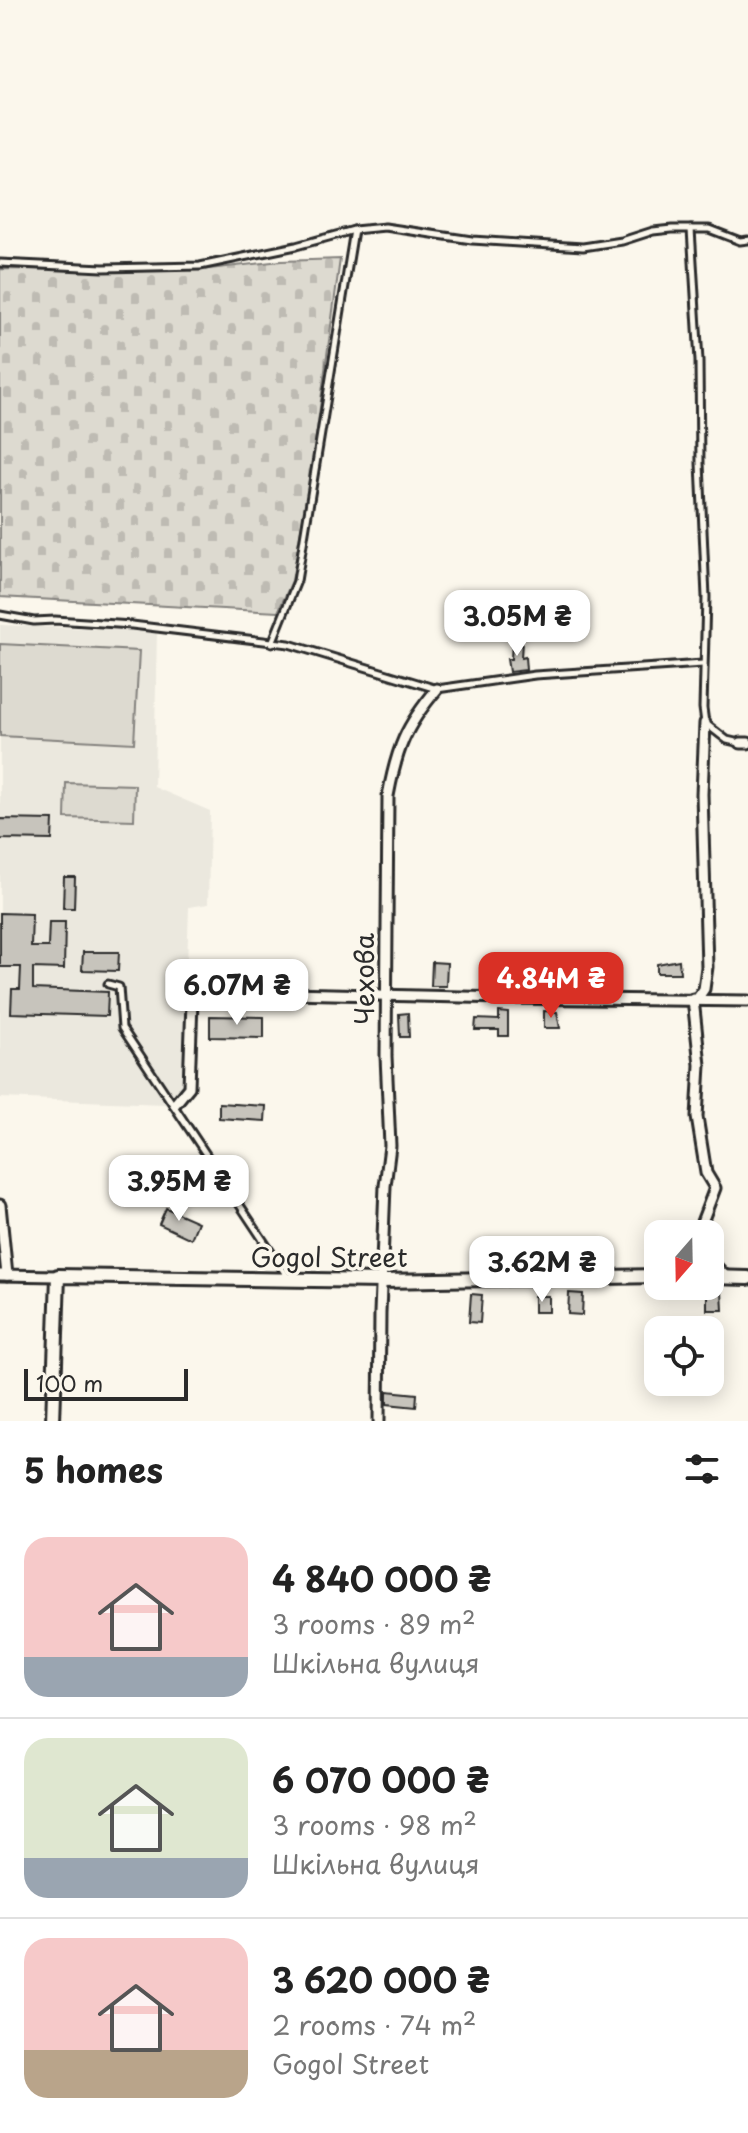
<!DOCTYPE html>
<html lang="en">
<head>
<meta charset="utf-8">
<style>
	body { margin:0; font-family:"Playpen Sans",sans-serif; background:#f6f6f6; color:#222; height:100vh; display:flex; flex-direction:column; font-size:30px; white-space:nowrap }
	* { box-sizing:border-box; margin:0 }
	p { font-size:26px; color:#767676 }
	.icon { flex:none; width:44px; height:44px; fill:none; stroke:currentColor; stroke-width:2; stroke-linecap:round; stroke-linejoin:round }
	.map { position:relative; height:1421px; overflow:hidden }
	.sheet { display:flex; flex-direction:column; background:#fff; flex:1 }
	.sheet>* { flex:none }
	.needle { width:52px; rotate:200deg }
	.tools { position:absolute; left:644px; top:1220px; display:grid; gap:16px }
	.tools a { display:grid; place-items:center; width:80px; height:80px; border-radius:16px; background:#fff; box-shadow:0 4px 20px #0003; font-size:40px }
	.scale { position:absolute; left:24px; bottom:20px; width:164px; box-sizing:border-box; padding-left:8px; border:4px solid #2b2b2b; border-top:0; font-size:22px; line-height:28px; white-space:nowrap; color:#2b2b2b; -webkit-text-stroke:6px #fbf7ec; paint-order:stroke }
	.price { position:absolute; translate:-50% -68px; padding:0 18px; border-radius:16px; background:#fff; color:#222; font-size:26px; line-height:52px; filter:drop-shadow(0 2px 4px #0008) }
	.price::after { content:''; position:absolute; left:50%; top:48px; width:24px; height:18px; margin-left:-12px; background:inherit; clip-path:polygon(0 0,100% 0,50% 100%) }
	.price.on { background:#d93025; color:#fff }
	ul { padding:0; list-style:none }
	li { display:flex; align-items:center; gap:24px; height:200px; padding:0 24px }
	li+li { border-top:2px solid #e0e0e0 }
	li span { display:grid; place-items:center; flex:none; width:224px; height:160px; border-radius:24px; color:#555 }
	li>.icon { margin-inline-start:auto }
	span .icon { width:96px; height:96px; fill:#fffc; stroke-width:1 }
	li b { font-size:34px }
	h2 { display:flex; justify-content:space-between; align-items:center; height:96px; padding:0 24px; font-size:34px }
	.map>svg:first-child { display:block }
	.built { fill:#ebe8de }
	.grass { fill:#dddad0; stroke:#84827e; stroke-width:2 }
	.cemetery { fill:url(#cemetery-stones); stroke:#84827e; stroke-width:2 }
	.building { fill:#c7c4bc; stroke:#2b2b2b; stroke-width:2 }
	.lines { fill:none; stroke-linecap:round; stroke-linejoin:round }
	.service-casing { stroke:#2b2b2b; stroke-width:11 }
	.minor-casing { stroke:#2b2b2b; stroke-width:15 }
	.tertiary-casing { stroke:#2b2b2b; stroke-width:18 }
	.service { stroke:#fbf7ec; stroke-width:5 }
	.minor { stroke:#fbf7ec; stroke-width:9 }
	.tertiary { stroke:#fbf7ec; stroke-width:12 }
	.labels { text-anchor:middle; stroke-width:7; stroke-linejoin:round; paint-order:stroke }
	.street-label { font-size:26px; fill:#2b2b2b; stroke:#fbf7ec }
</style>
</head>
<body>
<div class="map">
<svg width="748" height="1421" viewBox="0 0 748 1421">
	<defs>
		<pattern id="cemetery-stones" width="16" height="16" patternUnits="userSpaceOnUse" patternTransform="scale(2)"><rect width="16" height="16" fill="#dddad0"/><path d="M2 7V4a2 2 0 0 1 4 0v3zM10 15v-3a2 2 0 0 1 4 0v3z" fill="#bebbb3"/></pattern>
	</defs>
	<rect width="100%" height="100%" fill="#fbf7ec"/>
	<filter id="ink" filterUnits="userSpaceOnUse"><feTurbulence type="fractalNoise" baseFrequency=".0125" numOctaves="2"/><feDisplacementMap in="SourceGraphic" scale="16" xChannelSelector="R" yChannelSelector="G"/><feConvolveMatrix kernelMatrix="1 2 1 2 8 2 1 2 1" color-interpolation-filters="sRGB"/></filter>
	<g filter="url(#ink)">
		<path class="built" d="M0 625 157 631 154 787 210 811 208 904 189 907 183 1083 165 1104 0 1098Z"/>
		<g class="grass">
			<path d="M0 644 139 651 134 743 0 736Z"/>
			<path d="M66 783 135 785 134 820 65 818Z"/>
		</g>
		<path class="cemetery" d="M340 259 312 467 292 581 278 612 0 597V269L200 270 281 261Z"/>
		<g class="building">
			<path d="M512 641H522L521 658 525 657 526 670 509 672 507 659H511Z"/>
			<path d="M0 819 53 820 52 840 0 839Z"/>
			<path d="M64 877H75L74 908H63Z"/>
			<path d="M0 913 32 914 31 947H48L49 922H65L64 969 33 968V989L108 992 107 1016 11 1013 12 989H20L21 967H0Z"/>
			<path d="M83 952H119L118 971 82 970Z"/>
			<path d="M679 960 680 973H657V964Z"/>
			<path d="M432 962 447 963 446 986H431Z"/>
			<path d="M531 966H540V970H557V981H540V988H530Z"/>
			<path d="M614 974V986L580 988V976Z"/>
			<path d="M487 979 517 981 516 989 487 988Z"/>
			<path d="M544 1011 557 1012 560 1028H544Z"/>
			<path d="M499 1012 508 1013V1036H499V1030H475L476 1019 499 1020Z"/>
			<path d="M408 1013 409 1037H400L399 1014Z"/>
			<path d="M210 1016 264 1017V1038L210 1037Z"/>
			<path d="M219 1103 266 1106 265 1121 219 1118Z"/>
			<path d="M166 1208 198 1222 191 1239 159 1224Z"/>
			<path d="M550 1246 551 1260 534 1262 532 1248Z"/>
			<path d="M707 1291H722L723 1310H707Z"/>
			<path d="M569 1293 583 1294 582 1315 568 1314Z"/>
			<path d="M471 1294 482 1295 480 1323 469 1322Z"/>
			<rect x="534" y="1296" width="15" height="16"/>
			<path d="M387 1391 417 1394 416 1407 387 1404Z"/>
		</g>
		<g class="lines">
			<defs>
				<g id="service">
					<path d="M691 229 699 361 700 463 706 597 703 708 705 723 727 740 740 743"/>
					<path d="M0 263 103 268 200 266 296 246 354 230 385 227 472 240 583 247 622 241 653 231 672 229H709L740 241 748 240"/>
					<path d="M0 615 34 621 55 620 132 625 289 644 437 689 535 675 703 664"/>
					<path d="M272 643 297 581 354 230"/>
					<path d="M108 984 119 987 122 1028 287 1276"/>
				</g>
				<g id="minor">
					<path d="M741 743H748"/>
					<path d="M693 999 700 1065 697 1117 706 1173 715 1188 702 1222 701 1234"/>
					<path d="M697 999 704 989 707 967 702 794 705 723"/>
					<path d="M175 1104 189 1087 192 1001 197 994 205 991 506 998 748 1001"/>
					<path d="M0 1205 7 1275"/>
					<path d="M710 1260 727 1278"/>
					<path d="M0 1275 58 1276"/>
					<path d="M379 1421 380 1313 385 1186 390 1146 386 1056 388 796C397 748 405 727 437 689"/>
				</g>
				<g id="tertiary">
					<path d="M710 1277 748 1278"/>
					<path d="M53 1421 58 1276 383 1281 658 1276"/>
				</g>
			</defs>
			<use href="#service" class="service-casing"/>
			<use href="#minor" class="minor-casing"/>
			<use href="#tertiary" class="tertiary-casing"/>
			<use href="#service" class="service"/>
			<use href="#minor" class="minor"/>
			<use href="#tertiary" class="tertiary"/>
		</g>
	</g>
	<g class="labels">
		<g class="street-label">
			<text transform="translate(365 979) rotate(-90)" y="9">Чехова</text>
			<text x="329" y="1267">Gogol Street</text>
		</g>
	</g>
</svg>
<div class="tools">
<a><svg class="needle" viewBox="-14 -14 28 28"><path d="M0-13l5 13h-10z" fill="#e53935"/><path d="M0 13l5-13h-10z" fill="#767676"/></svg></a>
<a><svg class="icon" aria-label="locate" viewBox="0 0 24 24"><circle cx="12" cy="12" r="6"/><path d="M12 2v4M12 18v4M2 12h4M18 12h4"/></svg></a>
</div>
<div class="scale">100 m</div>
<b class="price" style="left:517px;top:658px">3.05M ₴</b>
<b class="price on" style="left:551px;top:1020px">4.84M ₴</b>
<b class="price" style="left:237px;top:1027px">6.07M ₴</b>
<b class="price" style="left:179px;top:1223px">3.95M ₴</b>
<b class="price" style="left:542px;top:1304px">3.62M ₴</b>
</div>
<section class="sheet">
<h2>5 homes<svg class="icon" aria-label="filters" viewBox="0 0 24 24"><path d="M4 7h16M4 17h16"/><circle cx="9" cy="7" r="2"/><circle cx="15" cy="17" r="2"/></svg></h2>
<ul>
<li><span style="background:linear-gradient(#f6c9c9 75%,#9aa5b1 0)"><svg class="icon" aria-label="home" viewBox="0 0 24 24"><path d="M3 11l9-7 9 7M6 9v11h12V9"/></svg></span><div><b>4 840 000 ₴</b><p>3 rooms · 89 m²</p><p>Шкільна вулиця</p></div></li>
<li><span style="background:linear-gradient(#dfe7d0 75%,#9aa5b1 0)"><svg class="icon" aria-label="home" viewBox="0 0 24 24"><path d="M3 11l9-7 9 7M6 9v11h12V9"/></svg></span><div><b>6 070 000 ₴</b><p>3 rooms · 98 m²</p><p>Шкільна вулиця</p></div></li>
<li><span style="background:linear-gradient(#f6c9c9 70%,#b9a48a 0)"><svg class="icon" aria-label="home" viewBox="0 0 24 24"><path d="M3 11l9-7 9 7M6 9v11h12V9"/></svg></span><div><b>3 620 000 ₴</b><p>2 rooms · 74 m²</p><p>Gogol Street</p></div></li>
</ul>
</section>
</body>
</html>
